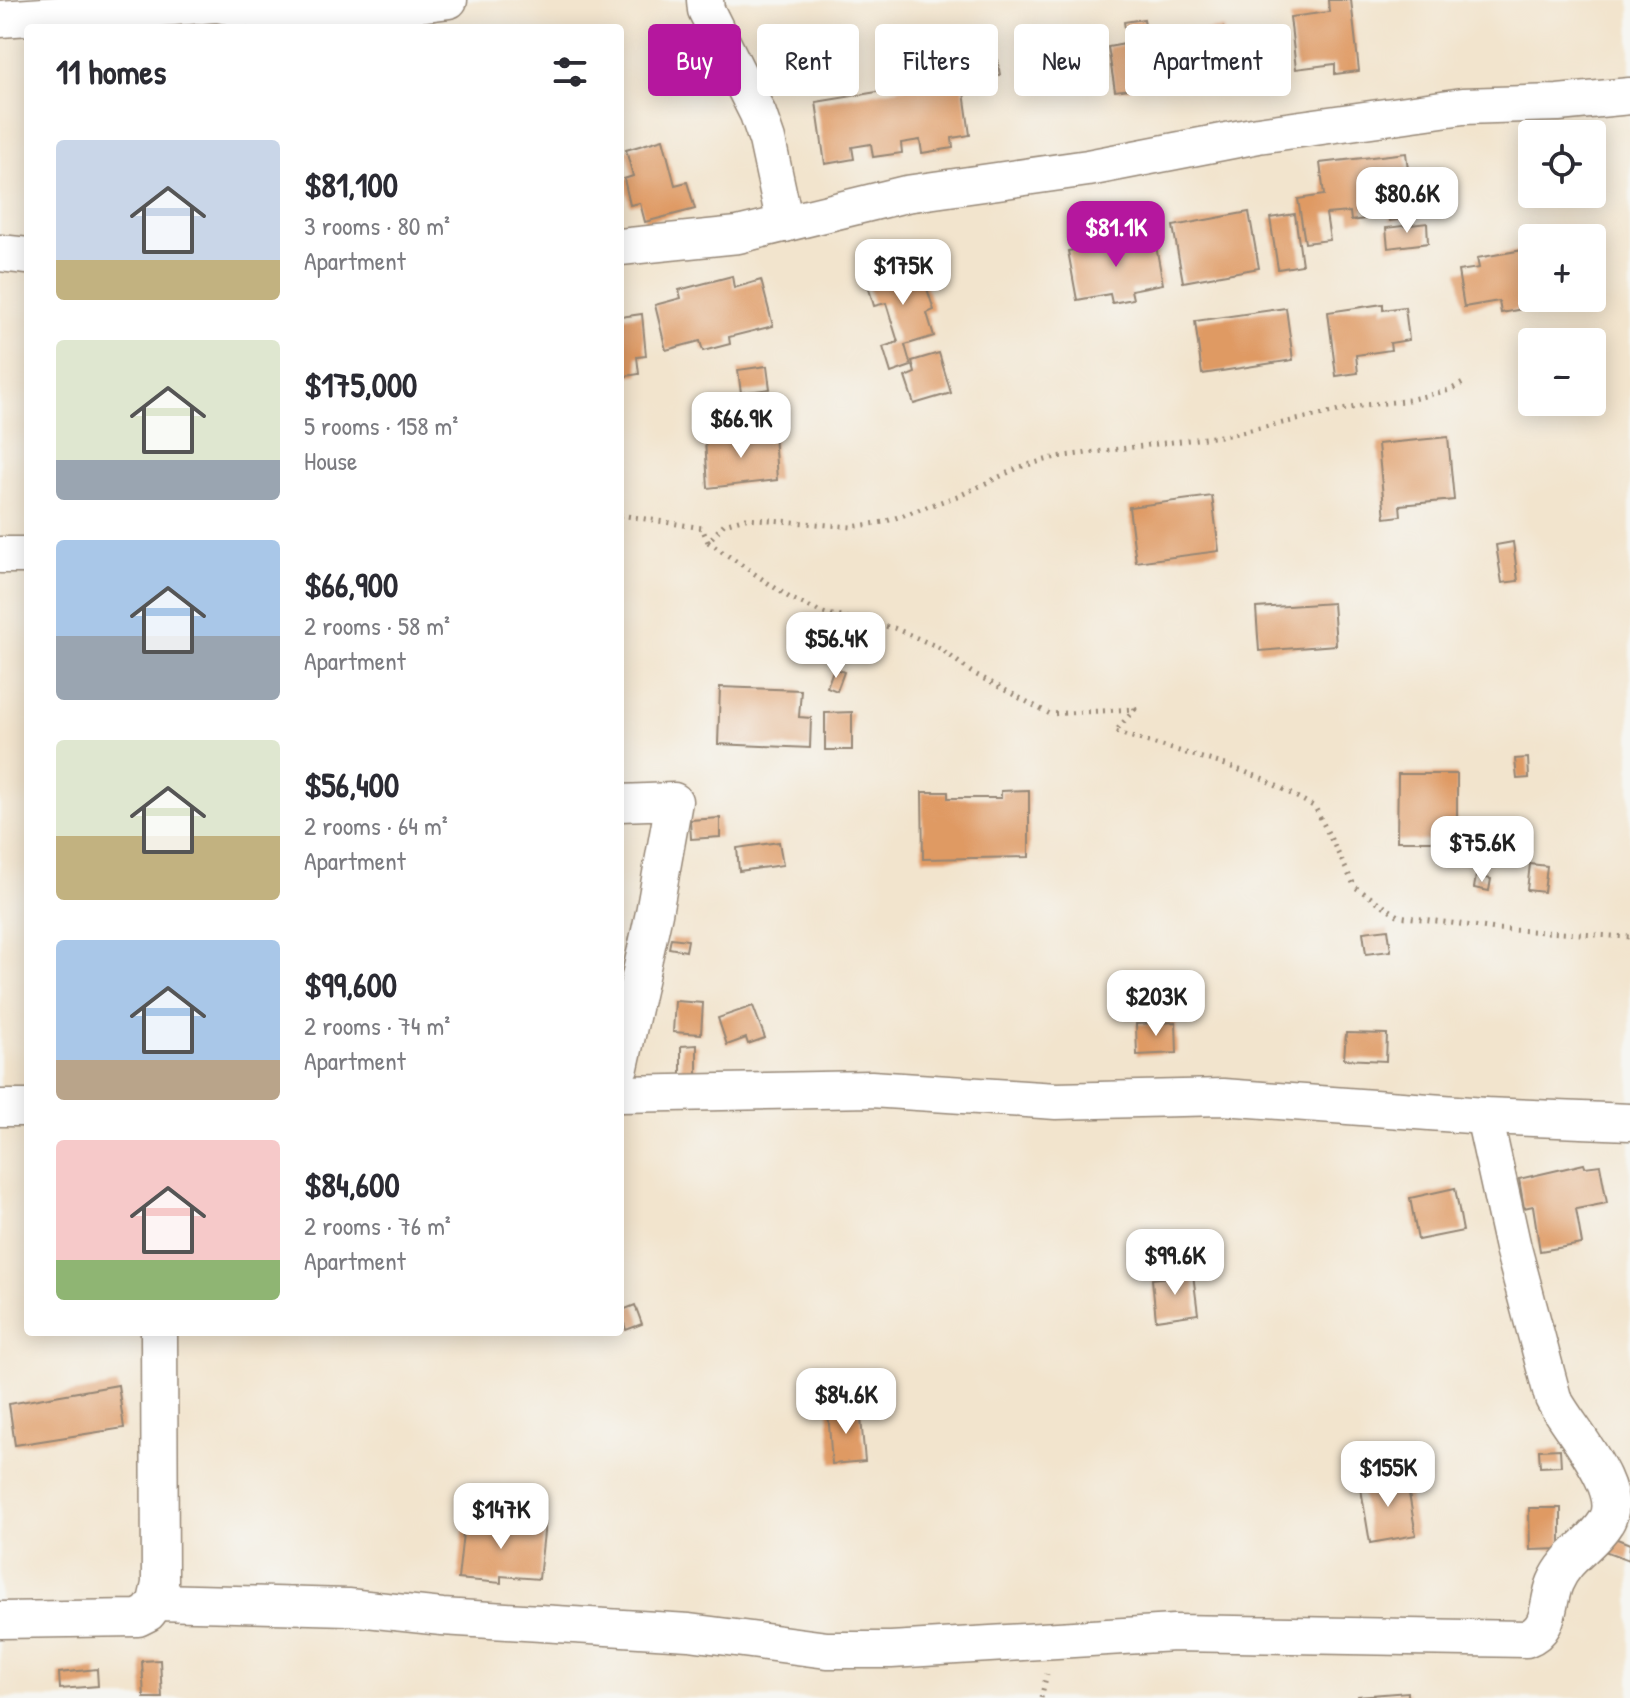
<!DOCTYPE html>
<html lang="en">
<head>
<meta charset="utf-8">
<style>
	body { margin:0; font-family:"Patrick Hand",sans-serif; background:#f7f7f7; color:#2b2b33; height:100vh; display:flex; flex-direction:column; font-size:30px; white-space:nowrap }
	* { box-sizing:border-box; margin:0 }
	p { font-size:26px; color:#7c7c81 }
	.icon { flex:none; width:44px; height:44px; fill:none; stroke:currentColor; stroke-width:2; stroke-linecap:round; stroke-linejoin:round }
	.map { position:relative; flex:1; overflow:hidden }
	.details { position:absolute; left:24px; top:24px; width:600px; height:1312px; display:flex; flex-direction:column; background:#fff; border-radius:8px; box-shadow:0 4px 20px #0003 }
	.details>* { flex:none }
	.guide { position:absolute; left:648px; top:24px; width:760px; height:72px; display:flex; gap:16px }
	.fabs { position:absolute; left:1518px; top:120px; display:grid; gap:16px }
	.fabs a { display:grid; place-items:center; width:88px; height:88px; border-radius:8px; background:#fff; box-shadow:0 4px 20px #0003; font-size:40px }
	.price { position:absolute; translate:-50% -68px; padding:0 18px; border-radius:16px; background:#fff; color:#222; font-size:26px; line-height:52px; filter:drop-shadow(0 2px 4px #0008) }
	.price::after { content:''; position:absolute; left:50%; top:48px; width:24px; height:18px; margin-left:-12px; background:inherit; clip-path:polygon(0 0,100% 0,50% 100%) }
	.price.active { background:#b5179e; color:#fff }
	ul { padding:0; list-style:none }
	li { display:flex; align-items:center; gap:24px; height:200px; padding:0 32px }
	li span { display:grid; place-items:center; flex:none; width:224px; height:160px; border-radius:8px; color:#555 }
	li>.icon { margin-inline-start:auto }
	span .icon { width:96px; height:96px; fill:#fffc; stroke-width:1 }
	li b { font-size:34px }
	h2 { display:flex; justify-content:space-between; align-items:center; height:96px; padding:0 32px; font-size:34px }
	.pill { padding:0 28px; border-radius:8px; background:#fff; box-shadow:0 4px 20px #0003; font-size:28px; line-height:72px }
	.pill.active { background:#b5179e; color:#fff }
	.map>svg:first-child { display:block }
	.building { fill:#df9a64 }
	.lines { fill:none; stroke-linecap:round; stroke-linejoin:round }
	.minor-casing { stroke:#968776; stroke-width:39 }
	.path { stroke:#968776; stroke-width:5; stroke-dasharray:2 6; stroke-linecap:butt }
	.minor { stroke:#fff; stroke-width:36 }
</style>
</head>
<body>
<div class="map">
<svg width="1630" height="1698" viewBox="0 0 1630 1698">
	<rect width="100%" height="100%" fill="#f6f6f2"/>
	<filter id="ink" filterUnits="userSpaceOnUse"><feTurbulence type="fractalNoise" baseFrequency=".0125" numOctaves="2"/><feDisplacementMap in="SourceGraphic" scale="16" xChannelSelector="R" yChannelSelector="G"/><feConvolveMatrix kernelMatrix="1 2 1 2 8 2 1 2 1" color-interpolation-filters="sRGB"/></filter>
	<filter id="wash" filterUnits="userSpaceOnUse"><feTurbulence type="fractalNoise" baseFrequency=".006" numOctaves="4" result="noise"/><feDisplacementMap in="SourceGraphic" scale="32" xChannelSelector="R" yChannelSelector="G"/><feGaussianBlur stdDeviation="1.8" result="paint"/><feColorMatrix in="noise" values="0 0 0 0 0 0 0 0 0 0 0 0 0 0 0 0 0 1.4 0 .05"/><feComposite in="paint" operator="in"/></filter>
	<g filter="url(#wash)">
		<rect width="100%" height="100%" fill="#f2e4cd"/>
		<g id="blocks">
			<g class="building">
				<path d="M1328 0H1351L1359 71 1335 74V64L1296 69 1290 17 1329 12Z"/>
				<path d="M1144 19 1149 52 1129 55 1124 22Z"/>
				<path d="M1223 28 1228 67 1200 71 1201 80 1180 83 1173 35Z"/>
				<path d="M1125 44 1131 89 1115 91 1108 47Z"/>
				<path d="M995 47 1000 75 978 79 976 67 950 72 947 56Z"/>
				<path d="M962 78 970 135 952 138 953 148 922 153 920 140 901 143 902 153 873 157 871 144 852 147 854 159 825 164 816 102Z"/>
				<path d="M663 139 675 185 687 182 695 209 645 222 640 203 630 205 624 179 633 176 626 150Z"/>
				<path d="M1406 153 1414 218 1390 221 1388 206 1363 208 1365 219 1351 221 1350 212 1326 214 1330 240 1305 243 1298 199 1324 195 1320 163Z"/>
				<path d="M1249 212 1259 268 1183 282 1173 226Z"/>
				<path d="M1295 214 1302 265 1278 269 1270 218Z"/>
				<path d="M1427 223 1428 243 1388 248 1386 228Z"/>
				<path d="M1154 235 1163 284 1131 290 1133 299 1112 303 1110 294 1077 300 1068 251Z"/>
				<path d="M1523 250 1533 307 1501 313 1499 301 1464 307 1458 271 1479 268 1477 258Z"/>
				<path d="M916 255 934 310 927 313 934 336 905 345 911 366 891 373 883 347 898 342 886 303 874 306 867 282 880 278 877 267Z"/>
				<path d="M732 276 734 288 761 280 773 326 729 337 730 344 703 351 700 341 666 350 655 305 681 298 679 290Z"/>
				<path d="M1383 304V310L1405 307 1409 340 1390 343 1391 350 1356 355 1358 373 1336 376 1328 312Z"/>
				<path d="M1286 308 1293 360 1202 374 1195 321Z"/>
				<path d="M642 314 646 356 637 357 639 374 620 377V317Z"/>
				<path d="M939 353 951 393 914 404 905 377 915 373 912 361Z"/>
				<path d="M767 366 770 389 741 393 738 370Z"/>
				<path d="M774 434 777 480 708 488 705 439Z"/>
				<path d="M1448 437 1454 500 1400 505 1401 516 1385 518 1378 444Z"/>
				<path d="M1212 496 1219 551 1136 562 1129 507Z"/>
				<path d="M1513 542 1518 581 1502 583 1496 545Z"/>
				<path d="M1333 603 1336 645 1259 651 1256 608Z"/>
				<path d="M834 668 844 672 837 691 827 687Z"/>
				<path d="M720 687 801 690 799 717 811 718 810 748 718 744Z"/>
				<path d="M852 712V750H825V713Z"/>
				<path d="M1528 758 1529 778 1517 779 1515 759Z"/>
				<path d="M1398 774H1457V841H1397Z"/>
				<path d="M1029 790V857L923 859 922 792H948V798H1001V791Z"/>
				<path d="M720 818V837L691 839 690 820Z"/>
				<path d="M779 842 783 865 739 871 737 848Z"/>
				<path d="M1530 864 1547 866 1544 892 1527 890Z"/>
				<path d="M1476 876 1491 879 1489 891 1474 888Z"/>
				<path d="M1388 929 1391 951 1366 954 1363 932Z"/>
				<path d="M671 938 688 940 686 951 669 948Z"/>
				<path d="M675 1001 703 1003 701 1034 673 1032Z"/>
				<path d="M753 1006 765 1038 748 1044 746 1038 727 1045 718 1018Z"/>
				<path d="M1176 1022 1177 1053 1137 1055 1136 1024Z"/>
				<path d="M1346 1033 1387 1034 1386 1061 1344 1059Z"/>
				<path d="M697 1045V1075L681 1076V1046Z"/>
				<path d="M1584 1164 1585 1167 1600 1165 1607 1203 1576 1209 1582 1244 1540 1251 1533 1206 1524 1208 1519 1179Z"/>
				<path d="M1455 1188 1463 1231 1418 1240 1410 1198Z"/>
				<path d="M1193 1274 1198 1314 1156 1320 1152 1279Z"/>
				<path d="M635 1305 642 1324 626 1330 620 1311Z"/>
				<path d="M118 1385 124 1428 15 1445 9 1404Z"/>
				<path d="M860 1408 865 1461 832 1464 828 1411Z"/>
				<path d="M1560 1449 1561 1466 1540 1467 1539 1450Z"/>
				<path d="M1406 1476 1416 1535 1370 1543 1360 1483Z"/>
				<path d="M1529 1508H1561V1549L1530 1550Z"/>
				<path d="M485 1517 502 1519 501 1529 519 1530 520 1521 545 1523 539 1579 501 1576V1583L458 1579 464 1524 484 1525Z"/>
				<path d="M1604 1534 1630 1544 1629 1560 1599 1549Z"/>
				<path d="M160 1660 162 1698H144L142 1661Z"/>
				<path d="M97 1669 98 1686 60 1689 59 1673Z"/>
				<path d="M1408 1692V1698H1358V1696Z"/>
			</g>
		</g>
	</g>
	<g filter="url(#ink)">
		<use href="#blocks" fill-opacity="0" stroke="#968776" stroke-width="2"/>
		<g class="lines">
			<defs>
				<g id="minor">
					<path d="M705 0 706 10 758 114 767 140 785 224"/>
					<path d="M0 19 217 4C301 20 366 11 449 0"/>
					<path d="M620 247 738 235 906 194 1088 168 1258 135 1463 106 1558 103 1630 96"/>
					<path d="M0 253 28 256"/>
					<path d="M0 555H28"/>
					<path d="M620 803 674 801 654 913 620 1067"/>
					<path d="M620 1094 871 1089 1056 1101 1223 1097 1484 1116 1630 1122"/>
					<path d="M0 1108H28"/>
					<path d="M156 1602 348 1607 442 1617 689 1632 827 1650H891L1174 1633 1526 1639C1552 1629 1546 1605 1555 1583 1566 1556 1592 1545 1606 1522 1627 1490 1567 1427 1553 1398L1513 1248 1484 1116"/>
					<path d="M0 1620 138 1618 148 1613 156 1602 160 1584 159 1332"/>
				</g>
			</defs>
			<use href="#minor" class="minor-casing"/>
			<g class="path">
				<path d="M620 515 702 528 708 542 724 524 746 518 852 527 884 522 963 494 1020 467 1056 457 1228 435 1365 405 1404 401 1450 390 1465 382"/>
				<path d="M708 542 790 598 823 613 894 628 940 648 971 672 1050 714 1135 709 1115 732 1226 765 1264 779 1315 807 1355 887 1399 916 1496 929 1629 937 1630 942"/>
				<path d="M1041 1698 1047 1674"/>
			</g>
			<use href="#minor" class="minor"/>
		</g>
	</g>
</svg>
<div class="fabs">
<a><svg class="icon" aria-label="locate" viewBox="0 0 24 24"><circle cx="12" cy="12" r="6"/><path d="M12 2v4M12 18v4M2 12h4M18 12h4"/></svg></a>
<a>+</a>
<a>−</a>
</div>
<b class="price" style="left:1407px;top:235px">$80.6K</b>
<b class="price active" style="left:1116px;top:269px">$81.1K</b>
<b class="price" style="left:903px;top:307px">$175K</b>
<b class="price" style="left:741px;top:460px">$66.9K</b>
<b class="price" style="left:836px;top:680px">$56.4K</b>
<b class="price" style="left:1482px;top:884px">$75.6K</b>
<b class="price" style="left:1156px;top:1038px">$203K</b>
<b class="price" style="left:1175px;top:1297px">$99.6K</b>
<b class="price" style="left:846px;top:1436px">$84.6K</b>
<b class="price" style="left:1388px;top:1509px">$155K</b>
<b class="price" style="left:501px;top:1551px">$147K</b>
<div class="guide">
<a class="pill active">Buy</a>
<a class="pill">Rent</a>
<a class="pill">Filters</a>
<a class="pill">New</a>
<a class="pill">Apartment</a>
</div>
<section class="details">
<h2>11 homes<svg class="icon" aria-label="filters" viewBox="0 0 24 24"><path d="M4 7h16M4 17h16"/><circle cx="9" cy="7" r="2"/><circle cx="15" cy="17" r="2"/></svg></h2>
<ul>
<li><span style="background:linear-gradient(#c9d6e8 75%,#c2b280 0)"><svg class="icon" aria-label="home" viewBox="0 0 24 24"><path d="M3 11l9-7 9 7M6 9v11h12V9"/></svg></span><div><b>$81,100</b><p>3 rooms · 80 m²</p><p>Apartment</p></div></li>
<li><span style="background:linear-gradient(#dfe7d0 75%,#9aa5b1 0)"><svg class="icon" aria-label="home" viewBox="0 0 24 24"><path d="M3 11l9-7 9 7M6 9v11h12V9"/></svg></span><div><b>$175,000</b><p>5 rooms · 158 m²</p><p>House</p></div></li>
<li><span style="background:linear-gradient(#a9c7e8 60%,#9aa5b1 0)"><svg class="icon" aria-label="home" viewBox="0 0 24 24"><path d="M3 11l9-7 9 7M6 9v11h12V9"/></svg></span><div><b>$66,900</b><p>2 rooms · 58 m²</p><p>Apartment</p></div></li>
<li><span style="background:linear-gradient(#dfe7d0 60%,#c2b280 0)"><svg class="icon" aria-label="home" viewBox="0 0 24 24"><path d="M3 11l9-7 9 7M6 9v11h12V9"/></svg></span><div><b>$56,400</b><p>2 rooms · 64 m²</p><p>Apartment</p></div></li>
<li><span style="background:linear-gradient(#a9c7e8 75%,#b9a48a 0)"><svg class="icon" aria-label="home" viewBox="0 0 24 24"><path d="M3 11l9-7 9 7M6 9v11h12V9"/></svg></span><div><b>$99,600</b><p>2 rooms · 74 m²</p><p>Apartment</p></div></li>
<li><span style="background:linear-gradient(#f6c9c9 75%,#8fb573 0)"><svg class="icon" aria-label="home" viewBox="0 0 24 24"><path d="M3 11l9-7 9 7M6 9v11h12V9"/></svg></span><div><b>$84,600</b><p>2 rooms · 76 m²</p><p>Apartment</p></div></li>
</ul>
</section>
</div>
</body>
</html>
